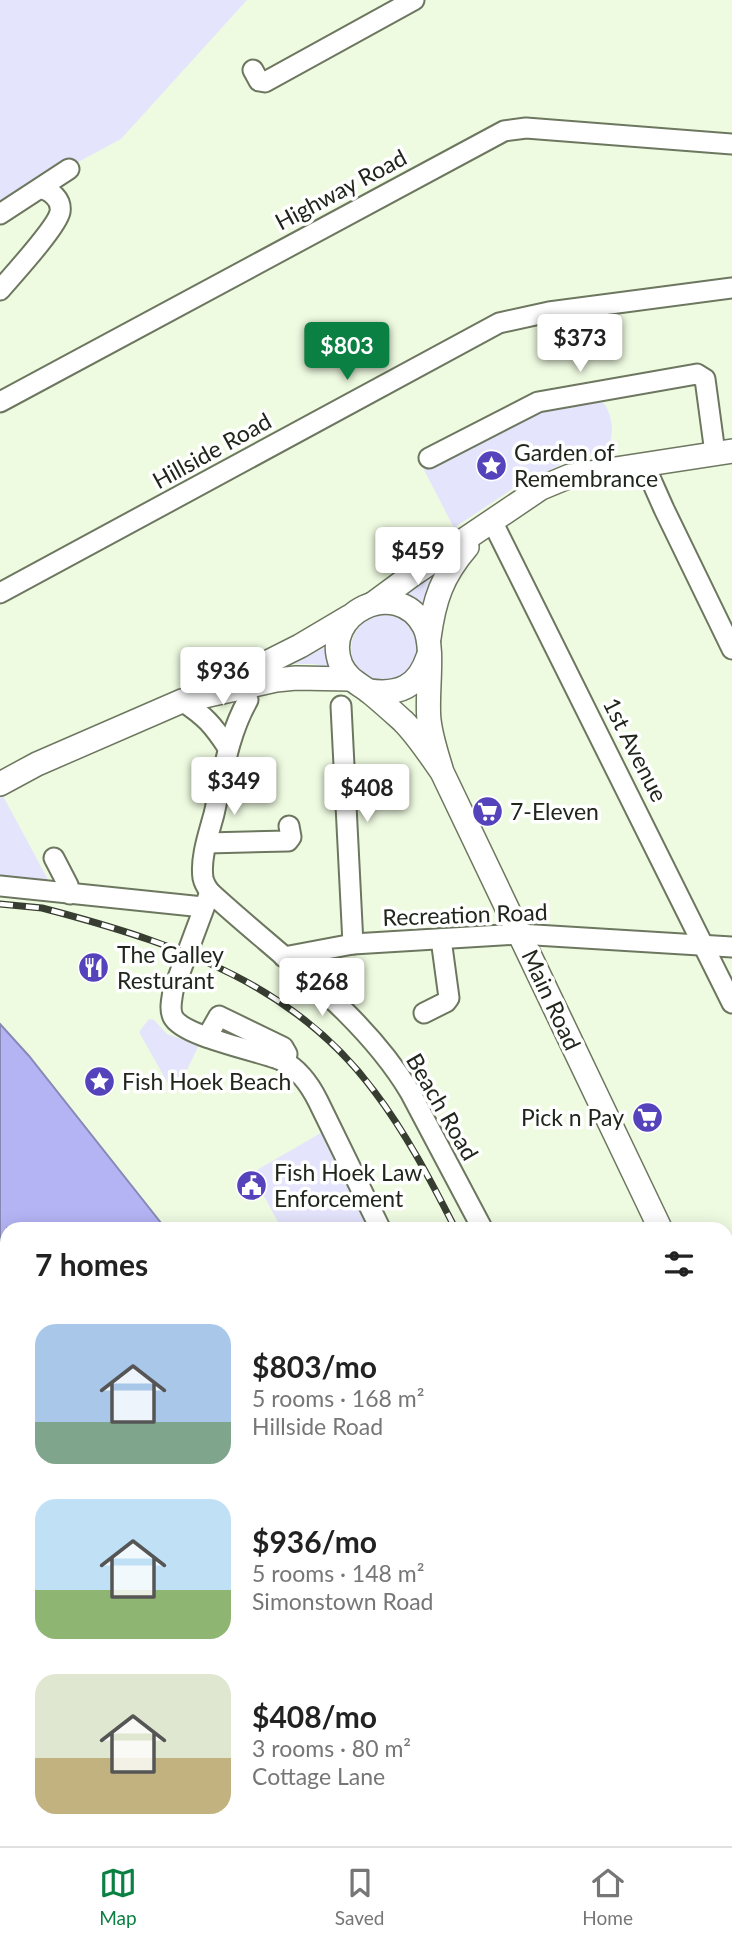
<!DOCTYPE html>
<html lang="en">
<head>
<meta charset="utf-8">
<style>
	body { margin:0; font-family:Lato,sans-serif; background:#f2f2f2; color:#222; height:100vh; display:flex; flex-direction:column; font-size:26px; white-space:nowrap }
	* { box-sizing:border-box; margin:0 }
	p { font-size:23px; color:#767676 }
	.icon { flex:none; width:38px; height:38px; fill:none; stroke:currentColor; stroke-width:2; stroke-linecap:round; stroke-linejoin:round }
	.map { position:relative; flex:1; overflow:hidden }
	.sheet { position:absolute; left:0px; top:1222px; width:733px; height:625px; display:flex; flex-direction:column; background:#fff; border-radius:21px 21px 0 0; box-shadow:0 4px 18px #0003 }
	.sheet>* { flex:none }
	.price { position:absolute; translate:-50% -60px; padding:0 16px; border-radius:7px; background:#fff; color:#222; font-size:23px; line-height:46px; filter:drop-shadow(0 2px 4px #0008) }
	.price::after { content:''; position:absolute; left:50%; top:42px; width:21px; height:16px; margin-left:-10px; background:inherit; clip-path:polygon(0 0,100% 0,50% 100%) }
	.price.on { background:#0b8043; color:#fff }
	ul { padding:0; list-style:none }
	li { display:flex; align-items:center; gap:21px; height:175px; padding:0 35px }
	li span { display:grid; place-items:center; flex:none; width:196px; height:140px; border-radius:21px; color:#555 }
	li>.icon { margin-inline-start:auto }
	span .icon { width:84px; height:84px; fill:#fffc; stroke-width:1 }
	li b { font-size:30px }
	h2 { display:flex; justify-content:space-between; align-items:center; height:84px; padding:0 35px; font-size:30px }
	.menu { display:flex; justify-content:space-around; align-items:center; height:98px; border-top:2px solid #e0e0e0; background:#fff; font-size:19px; color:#767676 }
	.menu a { display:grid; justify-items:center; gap:4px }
	.menu .on { color:#0b8043 }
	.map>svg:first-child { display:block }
	.green { fill:#e4e5fd }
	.water { fill:#b4b4f5; stroke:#8889b4; stroke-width:2 }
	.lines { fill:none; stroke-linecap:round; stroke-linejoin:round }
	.minor-casing { stroke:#6d7760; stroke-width:23 }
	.major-casing { stroke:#6d7760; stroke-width:26 }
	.minor { stroke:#fff; stroke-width:19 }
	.major { stroke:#fff; stroke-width:23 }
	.rail-casing { stroke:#373d31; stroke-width:7 }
	.rail { stroke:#fff; stroke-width:4.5; stroke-dasharray:13; stroke-linecap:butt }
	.labels { text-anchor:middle; stroke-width:7; stroke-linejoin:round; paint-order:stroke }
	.street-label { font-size:23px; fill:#21261c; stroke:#fff }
	.poi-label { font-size:23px; fill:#21261c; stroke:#fff; text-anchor:start }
</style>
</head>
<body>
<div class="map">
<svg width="732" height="1846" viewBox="0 0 732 1846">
	<rect width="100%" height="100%" fill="#effbe1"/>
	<g class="green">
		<path d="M0 0H247L121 139 0 204Z"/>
		<path d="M586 401 604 403C614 420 614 434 607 452L578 457 521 483 454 528 423 468 539 409Z"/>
		<path d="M438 571 427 605 407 593Z"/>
		<circle cx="385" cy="649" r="34"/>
		<path d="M324 647 328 667 313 664H294Z"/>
		<path d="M3 796 51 885 0 879V797Z"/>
		<path d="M149 1019 154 1020 167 1034 199 1045 184 1076 170 1087 139 1032Z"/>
		<path d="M324 1131 371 1228H281L252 1173Z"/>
		<path d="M557 1839H652L655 1846H564Z"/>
	</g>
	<path class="water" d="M0 1024 29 1056 165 1228H7V1839H434L435 1846H0Z"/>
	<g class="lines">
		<defs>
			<g id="minor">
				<path d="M253 70 259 81 265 82 414 0"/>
				<path d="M0 214 69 169"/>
				<path d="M0 290C12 276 57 227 60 212 62 199 52 192 41 188"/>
				<path d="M0 402 504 131 526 128 732 144"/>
				<path d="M429 458 538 402 697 374 705 379 715 453"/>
				<path d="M644 464 664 509 732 649"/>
				<path d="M492 521 732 1003"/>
				<path d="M0 593 499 323 549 312 732 288"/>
				<path d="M248 700C228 735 223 775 214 814 209 833 200 858 203 878 204 883 207 888 210 892 278 955 362 1012 410 1092L482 1228"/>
				<path d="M182 701C205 716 213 725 228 748"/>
				<path d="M341 706 353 944"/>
				<path d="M207 843 288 841 291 837 289 826"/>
				<path d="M54 858 68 885 70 894"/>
				<path d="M0 886 203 907"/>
				<path d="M210 892 173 991C172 999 169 1009 173 1017 183 1037 261 1051 283 1061 300 1070 310 1085 318 1101L380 1228"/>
				<path d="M284 957 353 944 519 934 732 947"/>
				<path d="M424 1013 446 1002 449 998 441 939"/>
				<path d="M207 1037 219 1016 221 1017 283 1047 287 1054 285 1063"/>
				<path d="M726 1396 732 1389"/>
				<path d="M726 1507 732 1504"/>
				<path d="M726 1609 732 1621"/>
				<path d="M667 1839 670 1846"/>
			</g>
			<g id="major">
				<path d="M374 603 412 575 541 488 570 476 732 451"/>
				<path d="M429 638C434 600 442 576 467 547"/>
				<path d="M230 681 300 646 349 617"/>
				<path d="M369 691C399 695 418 687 428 657"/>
				<path d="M442 772C430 755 418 736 403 721 393 712 382 702 371 693 360 684 348 680 341 665 320 613 397 576 424 626 435 647 426 694 429 720 431 738 437 755 442 772L660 1228"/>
				<path d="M0 784 37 764 182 701 276 680 296 678 350 679"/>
				<path d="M726 1362 732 1373"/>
			</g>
		</defs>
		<use href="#minor" class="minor-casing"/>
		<use href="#major" class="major-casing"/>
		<use href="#minor" class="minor"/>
		<use href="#major" class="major"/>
		<defs>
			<g id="rail">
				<path d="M0 904 42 908 61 913C182 946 296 986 374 1091 406 1133 431 1181 455 1228"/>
				<path d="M726 1783 732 1795"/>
			</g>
		</defs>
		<use href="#rail" class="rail-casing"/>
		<use href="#rail" class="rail"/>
	</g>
	<defs>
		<symbol id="sight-disc" viewBox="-11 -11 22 22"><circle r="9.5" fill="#5543bb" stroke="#fff"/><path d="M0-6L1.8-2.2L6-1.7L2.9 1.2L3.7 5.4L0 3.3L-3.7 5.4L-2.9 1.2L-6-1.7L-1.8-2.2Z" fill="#fff"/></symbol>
		<symbol id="supermarket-disc" viewBox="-11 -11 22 22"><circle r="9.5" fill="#5543bb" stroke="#fff"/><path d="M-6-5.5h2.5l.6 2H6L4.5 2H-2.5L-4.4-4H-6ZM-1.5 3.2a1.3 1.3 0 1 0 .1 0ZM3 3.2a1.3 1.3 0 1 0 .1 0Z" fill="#fff"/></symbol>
		<symbol id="restaurant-disc" viewBox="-11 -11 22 22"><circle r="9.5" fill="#5543bb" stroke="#fff"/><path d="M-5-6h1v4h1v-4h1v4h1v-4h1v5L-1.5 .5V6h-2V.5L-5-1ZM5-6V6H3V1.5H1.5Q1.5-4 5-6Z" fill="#fff"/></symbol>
		<symbol id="civic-disc" viewBox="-11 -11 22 22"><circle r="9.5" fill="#5543bb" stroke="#fff"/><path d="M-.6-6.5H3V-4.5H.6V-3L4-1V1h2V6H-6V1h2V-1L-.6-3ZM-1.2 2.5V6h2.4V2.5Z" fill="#fff"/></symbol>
	</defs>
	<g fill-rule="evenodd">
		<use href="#sight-disc" x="474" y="448" width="35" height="35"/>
		<use href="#supermarket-disc" x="470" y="794" width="35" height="35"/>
		<use href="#restaurant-disc" x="76" y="950" width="35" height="35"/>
		<use href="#sight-disc" x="82" y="1064" width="35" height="35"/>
		<use href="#supermarket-disc" x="630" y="1100" width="35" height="35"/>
		<use href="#civic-disc" x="234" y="1168" width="35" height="35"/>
	</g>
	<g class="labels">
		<g class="street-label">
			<text transform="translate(341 190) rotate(-28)" y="8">Highway Road</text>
			<text transform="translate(212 451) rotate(-29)" y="8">Hillside Road</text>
			<text transform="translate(635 750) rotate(63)" y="8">1st Avenue</text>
			<text transform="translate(465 915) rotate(-2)" y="8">Recreation Road</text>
			<text transform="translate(551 1000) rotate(65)" y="8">Main Road</text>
			<text transform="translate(442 1107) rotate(60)" y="8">Beach Road</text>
		</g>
		<g class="poi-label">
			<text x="514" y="461">Garden of<tspan x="514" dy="26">Remembrance</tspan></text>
			<text x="510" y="820">7-Eleven</text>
			<text x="117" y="963">The Galley<tspan x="117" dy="26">Resturant</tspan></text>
			<text x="122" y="1090">Fish Hoek Beach</text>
			<text x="624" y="1126" text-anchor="end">Pick n Pay</text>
			<text x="274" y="1181">Fish Hoek Law<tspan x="274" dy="26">Enforcement</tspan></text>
		</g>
	</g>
</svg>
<b class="price" style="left:580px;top:374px">$373</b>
<b class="price on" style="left:347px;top:382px">$803</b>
<b class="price" style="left:418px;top:587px">$459</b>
<b class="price" style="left:223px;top:707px">$936</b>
<b class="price" style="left:234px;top:817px">$349</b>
<b class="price" style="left:367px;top:824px">$408</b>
<b class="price" style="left:322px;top:1018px">$268</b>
<section class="sheet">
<h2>7 homes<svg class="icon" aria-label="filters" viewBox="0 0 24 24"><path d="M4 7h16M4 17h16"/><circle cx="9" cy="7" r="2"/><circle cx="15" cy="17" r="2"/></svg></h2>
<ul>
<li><span style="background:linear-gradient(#a9c7e8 70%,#7fa58c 0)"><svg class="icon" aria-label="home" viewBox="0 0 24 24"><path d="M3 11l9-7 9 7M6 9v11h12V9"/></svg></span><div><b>$803/mo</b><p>5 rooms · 168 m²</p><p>Hillside Road</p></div></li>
<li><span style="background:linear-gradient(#bfe0f5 65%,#8fb573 0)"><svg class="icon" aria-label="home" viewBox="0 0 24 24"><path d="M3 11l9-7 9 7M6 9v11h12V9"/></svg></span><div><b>$936/mo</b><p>5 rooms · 148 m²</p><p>Simonstown Road</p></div></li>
<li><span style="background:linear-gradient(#dfe7d0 60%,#c2b280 0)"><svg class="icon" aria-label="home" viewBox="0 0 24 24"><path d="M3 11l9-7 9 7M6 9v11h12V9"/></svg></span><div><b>$408/mo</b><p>3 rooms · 80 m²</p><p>Cottage Lane</p></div></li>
</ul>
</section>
</div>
<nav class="menu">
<a class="on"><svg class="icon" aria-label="map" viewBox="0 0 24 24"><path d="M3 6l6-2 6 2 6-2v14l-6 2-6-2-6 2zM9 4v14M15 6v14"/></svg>Map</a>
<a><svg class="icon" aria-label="saved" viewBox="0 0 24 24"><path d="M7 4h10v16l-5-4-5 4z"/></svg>Saved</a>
<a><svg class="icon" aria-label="home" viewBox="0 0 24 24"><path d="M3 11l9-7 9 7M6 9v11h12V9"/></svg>Home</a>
</nav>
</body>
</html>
